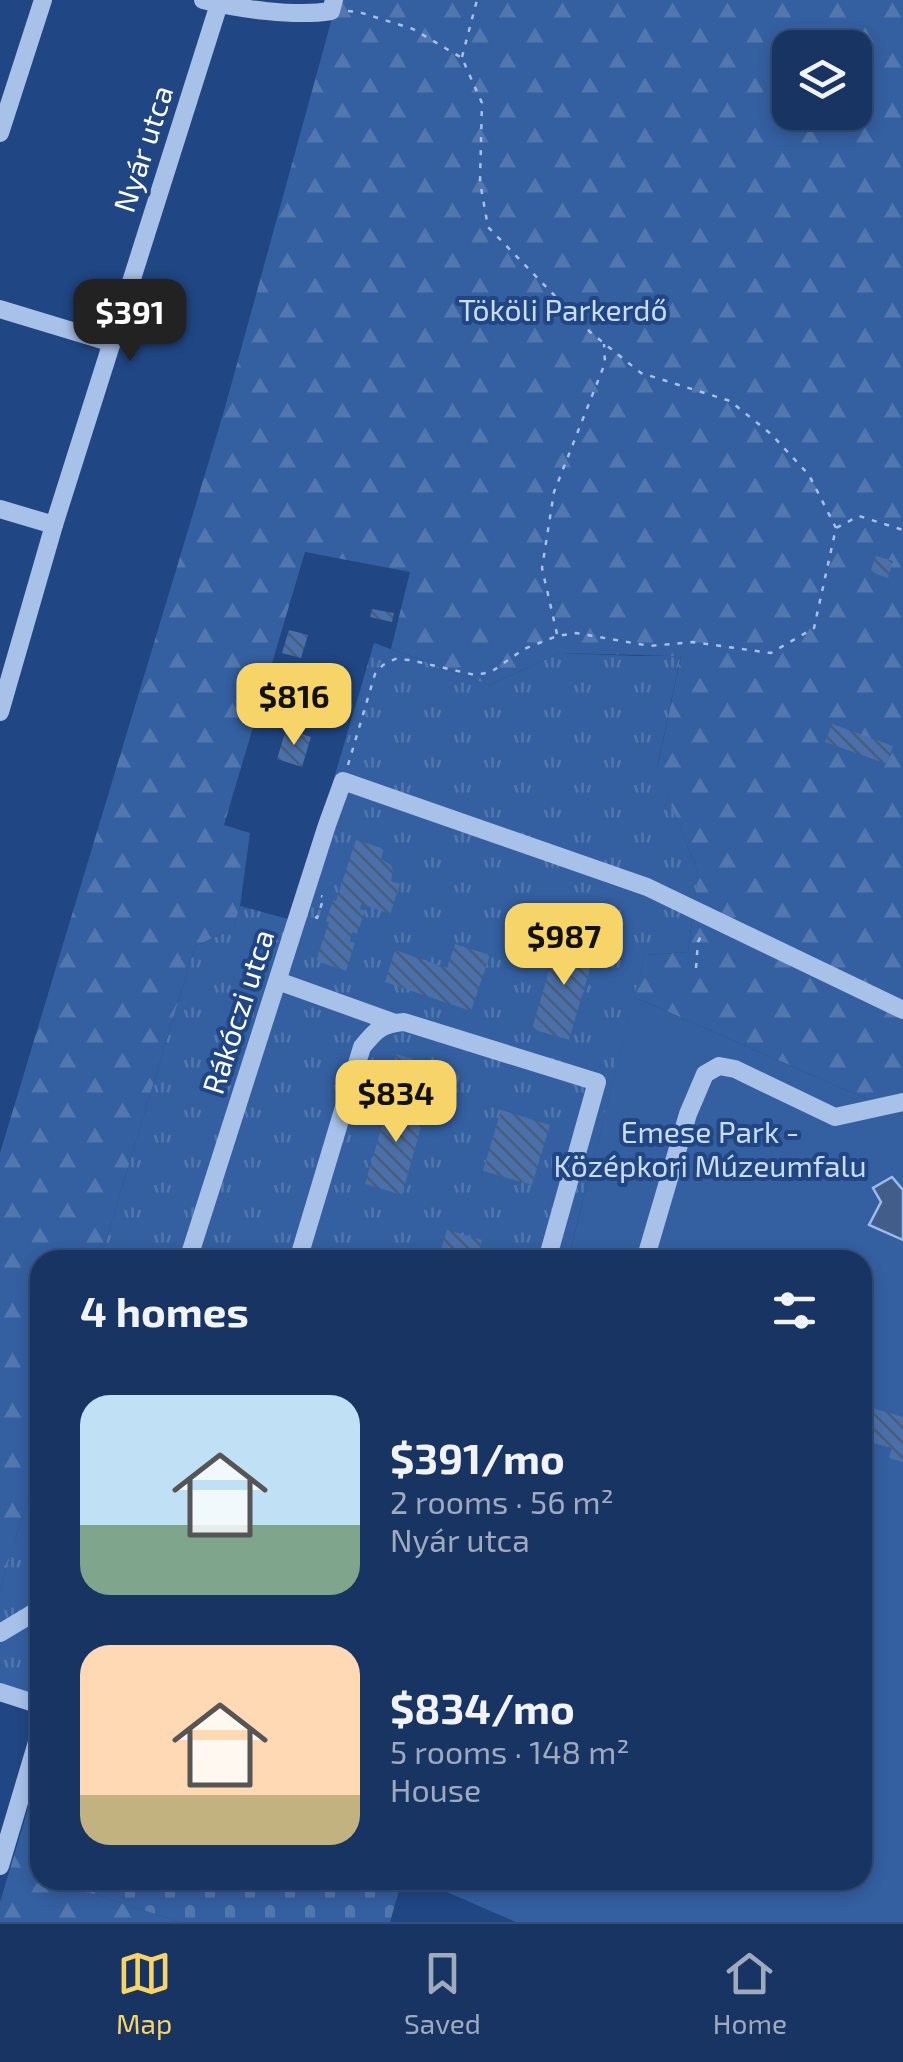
<!DOCTYPE html>
<html lang="en">
<head>
<meta charset="utf-8">
<style>
	body { margin:0; font-family:"Exo 2",sans-serif; background:#213c68; color:#f1f3f6; height:100vh; display:flex; flex-direction:column; font-size:38px; white-space:nowrap }
	* { box-sizing:border-box; margin:0 }
	p { font-size:32px; color:#9faabe }
	.icon { flex:none; width:55px; height:55px; fill:none; stroke:currentColor; stroke-width:2; stroke-linecap:round; stroke-linejoin:round }
	.map { position:relative; flex:1; overflow:hidden }
	.panel { position:absolute; left:30px; top:1250px; width:842px; height:640px; display:flex; flex-direction:column; background:#183462; border-radius:30px; box-shadow:0 5px 15px #0003,0 0 0 2px #364f77 }
	.panel>* { flex:none }
	.fabs { position:absolute; left:772px; top:30px; display:grid; gap:20px }
	.fabs a { display:grid; place-items:center; width:100px; height:100px; border-radius:20px; background:#183462; box-shadow:0 5px 15px #0003,0 0 0 2px #364f77; font-size:50px }
	.price { position:absolute; translate:-50% -85px; padding:0 22px; border-radius:20px; background:#f6d468; color:#111; font-size:32px; line-height:65px; filter:drop-shadow(0 2px 5px #0008) }
	.price::after { content:''; position:absolute; left:50%; top:60px; width:30px; height:22px; margin-left:-15px; background:inherit; clip-path:polygon(0 0,100% 0,50% 100%) }
	.price.on { background:#222; color:#fff }
	ul { padding:0; list-style:none }
	li { display:flex; align-items:center; gap:30px; height:250px; padding:0 50px }
	li span { display:grid; place-items:center; flex:none; width:280px; height:200px; border-radius:30px; color:#555 }
	li>.icon { margin-inline-start:auto }
	span .icon { width:120px; height:120px; fill:#fffc; stroke-width:1 }
	li b { font-size:42px }
	h2 { display:flex; justify-content:space-between; align-items:center; height:120px; padding:0 50px; font-size:42px }
	.tab-bar { display:flex; justify-content:space-around; align-items:center; height:140px; border-top:2px solid #364f77; background:#183462; font-size:28px; color:#9faabe }
	.tab-bar a { display:grid; justify-items:center; gap:5px }
	.tab-bar .on { color:#f6d468 }
	.map>svg:first-child { display:block }
	.grass { fill:url(#grass-tufts) }
	.forest { fill:url(#forest-firs); fill-rule:evenodd }
	.cemetery { fill:url(#cemetery-stones) }
	.park { fill:#345fa0 }
	.water { fill:#425d8a; stroke:#9bbcea; stroke-width:2.5 }
	.building { fill:url(#building-back-hatch) }
	.lines { fill:none; stroke-linecap:round; stroke-linejoin:round }
	.path { stroke:#a7c1e9; stroke-width:2.5; stroke-dasharray:5 8; stroke-linecap:butt }
	.minor { stroke:#a7c1e9; stroke-width:18 }
	.labels { text-anchor:middle; stroke-width:8; stroke-linejoin:round; paint-order:stroke }
	.street-label { font-size:30px; fill:#fff; stroke:#204683 }
	.park-label { font-size:30px; fill:#cbddf6; stroke:#204683 }
</style>
</head>
<body>
<div class="map">
<svg width="903" height="1922" viewBox="0 0 903 1922">
	<defs>
		<pattern id="grass-tufts" width="24" height="20" patternUnits="userSpaceOnUse" patternTransform="scale(2.5)"><rect width="24" height="20" fill="#345fa0"/><path d="M3 7l-1-3M5 7V3M7 7l1-3M15 17l-1-3M17 17v-4M19 17l1-3" fill="none" stroke="#5277ae"/></pattern>
		<pattern id="forest-firs" width="22" height="20" patternUnits="userSpaceOnUse" patternTransform="scale(2.5)"><rect width="22" height="20" fill="#345fa0"/><path d="M5 1l3.5 6h-7zM16 11l3.5 6h-7z" fill="#5277ae"/></pattern>
		<pattern id="cemetery-stones" width="16" height="16" patternUnits="userSpaceOnUse" patternTransform="scale(2.5)"><rect width="16" height="16" fill="#345fa0"/><path d="M2 7V4a2 2 0 0 1 4 0v3zM10 15v-3a2 2 0 0 1 4 0v3z" fill="#5277ae"/></pattern>
		<pattern id="building-back-hatch" width="6" height="6" patternUnits="userSpaceOnUse" patternTransform="scale(2.5)"><rect width="6" height="6" fill="#4970ab"/><path d="M-1 5l2 2M0 0l6 6M5-1l2 2" fill="none" stroke="#4b5c77"/></pattern>
	</defs>
	<rect width="100%" height="100%" fill="#204683"/>
	<g class="grass">
		<path d="M374 643 490 685 559 653 639 656 681 655 657 768 698 873 688 952 645 955 568 1260H100L195 946 233 929 240 906 292 920Z"/>
		<path d="M40 1458V1696L0 1684V1590Z"/>
	</g>
	<g class="forest">
		<path d="M337 0H903V1115L634 997 645 955 688 952 698 873 657 769 681 656 559 653 490 685 391 649 410 572 305 552 224 825 250 833 240 906 233 929 195 946 100 1260H40V1458L0 1590V1153L224 411ZM790 48H855V112H790Z"/>
		<path d="M40 1769V1880H50L180 1922H0V1902Z"/>
	</g>
	<path class="cemetery" d="M50 1880H402L390 1922H180Z"/>
	<path class="park" d="M634 997 903 1115V1190L892 1177 874 1188 881 1202 869 1225 903 1240V1922H516L419 1880H862V1260H568Z"/>
	<path class="water" d="M892 1177 903 1190V1240L869 1225 881 1202 873 1188Z"/>
	<g class="building">
		<path d="M876 556 893 561 888 578 870 572Z"/>
		<path d="M372 609 394 613 392 622 370 617Z"/>
		<path d="M289 630 308 635 301 658 282 653Z"/>
		<path d="M832 724 893 746 887 764 825 742Z"/>
		<path d="M286 729 311 737 302 767 277 759Z"/>
		<path d="M356 840 384 849 381 859 391 865 393 871 391 881 400 884 390 914 361 904 360 909 365 911 357 934 352 932 349 941 355 943 346 971 316 961 329 922 326 921 333 900 336 901Z"/>
		<path d="M559 937 596 948 569 1040 532 1029Z"/>
		<path d="M455 944 490 955 471 1011 385 982 395 950 447 968Z"/>
		<path d="M396 1054 461 1073 452 1103 388 1084Z"/>
		<path d="M391 1095 427 1105 402 1195 365 1184Z"/>
		<path d="M501 1110 550 1125 532 1185 483 1171Z"/>
		<path d="M447 1230 482 1240 476 1260H438Z"/>
		<path d="M862 1405 903 1417V1462L889 1458 892 1448 862 1440Z"/>
	</g>
	<g class="lines">
		<g class="path">
			<path d="M348 11 359 12 413 29 462 58 482 103 480 182 488 227 590 332 641 373 730 401 771 434 809 475 836 528"/>
			<path d="M462 57 477 0"/>
			<path d="M557 634 542 568 554 492 605 363 604 344"/>
			<path d="M348 765 375 674 383 665 395 659 410 660 475 675 491 672 524 649 557 636 576 633 650 646 692 642 771 653 814 628 836 528 859 516 903 530"/>
			<path d="M315 917 317 918 324 897 321 896"/>
			<path d="M696 968 698 942 703 932"/>
			<path d="M491 1886 493 1880"/>
		</g>
		<g class="minor">
			<path d="M203 0C239 9 295 17 331 11L334 0"/>
			<path d="M0 133 43 0"/>
			<path d="M0 309 112 343"/>
			<path d="M0 509 54 525"/>
			<path d="M0 712 54 525 219 4"/>
			<path d="M278 981 395 1023"/>
			<path d="M188 1260 327 825 343 781 647 887 903 1010"/>
			<path d="M298 1260 362 1047C376 1030 381 1024 404 1022L597 1082 547 1260"/>
			<path d="M645 1260 688 1114 705 1074 719 1066 735 1069 835 1117 903 1102"/>
			<path d="M0 1633 35 1612 40 1613"/>
			<path d="M0 1692 40 1705"/>
			<path d="M0 1866 40 1732"/>
		</g>
	</g>
	<g class="labels">
		<g class="street-label">
			<text transform="translate(144 149) rotate(-72)" y="10">Nyár utca</text>
			<text transform="translate(239 1012) rotate(-72)" y="10">Rákóczi utca</text>
		</g>
		<g class="park-label">
			<text x="563" y="321">Tököli Parkerdő</text>
			<text x="710" y="1143">Emese Park -<tspan x="710" dy="34">Középkori Múzeumfalu</tspan></text>
		</g>
	</g>
</svg>
<div class="fabs">
<a><svg class="icon" aria-label="layers" viewBox="0 0 24 24"><path d="M12 4l9 5-9 5-9-5zM3 14l9 5 9-5"/></svg></a>
</div>
<b class="price on" style="left:130px;top:364px">$391</b>
<b class="price" style="left:294px;top:748px">$816</b>
<b class="price" style="left:564px;top:988px">$987</b>
<b class="price" style="left:396px;top:1145px">$834</b>
<section class="panel">
<h2>4 homes<svg class="icon" aria-label="filters" viewBox="0 0 24 24"><path d="M4 7h16M4 17h16"/><circle cx="9" cy="7" r="2"/><circle cx="15" cy="17" r="2"/></svg></h2>
<ul>
<li><span style="background:linear-gradient(#bfe0f5 65%,#7fa58c 0)"><svg class="icon" aria-label="home" viewBox="0 0 24 24"><path d="M3 11l9-7 9 7M6 9v11h12V9"/></svg></span><div><b>$391/mo</b><p>2 rooms · 56 m²</p><p>Nyár utca</p></div></li>
<li><span style="background:linear-gradient(#ffd9b3 75%,#c2b280 0)"><svg class="icon" aria-label="home" viewBox="0 0 24 24"><path d="M3 11l9-7 9 7M6 9v11h12V9"/></svg></span><div><b>$834/mo</b><p>5 rooms · 148 m²</p><p>House</p></div></li>
</ul>
</section>
</div>
<nav class="tab-bar">
<a class="on"><svg class="icon" aria-label="map" viewBox="0 0 24 24"><path d="M3 6l6-2 6 2 6-2v14l-6 2-6-2-6 2zM9 4v14M15 6v14"/></svg>Map</a>
<a><svg class="icon" aria-label="saved" viewBox="0 0 24 24"><path d="M7 4h10v16l-5-4-5 4z"/></svg>Saved</a>
<a><svg class="icon" aria-label="home" viewBox="0 0 24 24"><path d="M3 11l9-7 9 7M6 9v11h12V9"/></svg>Home</a>
</nav>
</body>
</html>
